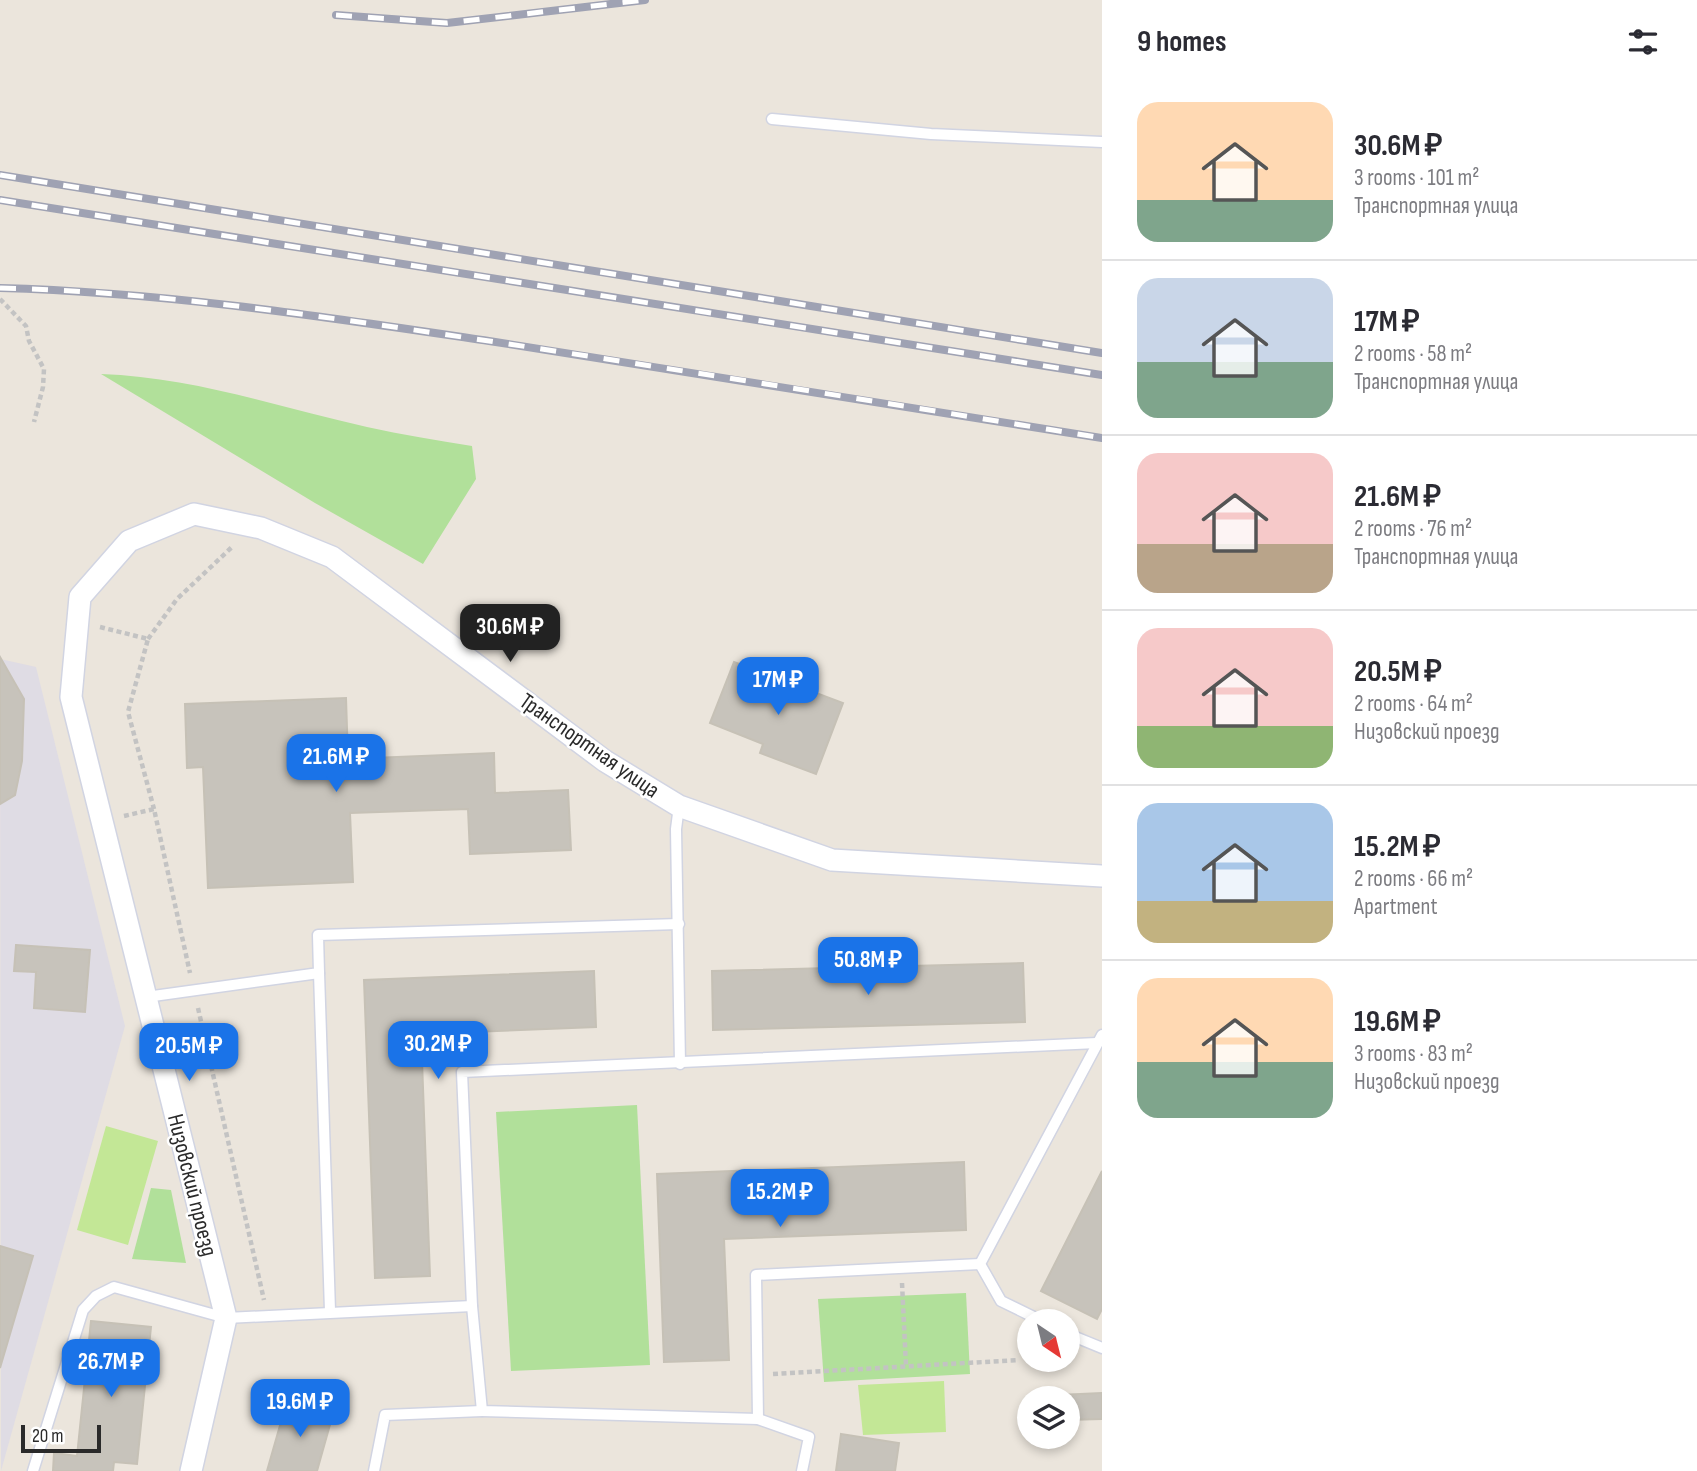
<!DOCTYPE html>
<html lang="en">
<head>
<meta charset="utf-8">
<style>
	body { margin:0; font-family:"Sofia Sans Condensed",sans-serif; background:#f2f2f3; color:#2b2b33; height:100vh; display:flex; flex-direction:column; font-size:26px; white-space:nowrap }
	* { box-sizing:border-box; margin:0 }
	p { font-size:23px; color:#7c7c81 }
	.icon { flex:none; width:38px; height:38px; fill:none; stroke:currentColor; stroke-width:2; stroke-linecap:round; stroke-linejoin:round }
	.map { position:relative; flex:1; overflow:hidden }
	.details { display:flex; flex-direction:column; background:#fff; width:595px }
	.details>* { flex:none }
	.needle { width:46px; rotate:145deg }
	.controls { position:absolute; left:1017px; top:1309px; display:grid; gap:14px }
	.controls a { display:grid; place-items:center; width:63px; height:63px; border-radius:50%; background:#fff; box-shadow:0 4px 10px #0003; font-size:35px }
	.scale { position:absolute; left:21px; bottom:18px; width:80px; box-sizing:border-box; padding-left:7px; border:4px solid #2a2a2a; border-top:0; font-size:19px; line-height:24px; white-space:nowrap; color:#2a2a2a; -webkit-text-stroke:5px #fff; paint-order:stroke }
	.price { position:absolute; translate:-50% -60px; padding:0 16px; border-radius:14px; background:#1a73e8; color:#fff; font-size:23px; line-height:46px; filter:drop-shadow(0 2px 4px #0008) }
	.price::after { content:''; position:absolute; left:50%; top:42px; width:21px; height:16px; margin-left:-10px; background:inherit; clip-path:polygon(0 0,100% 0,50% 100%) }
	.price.selected { background:#222; color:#fff }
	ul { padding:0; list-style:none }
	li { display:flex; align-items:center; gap:21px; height:175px; padding:0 35px }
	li+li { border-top:2px solid #e1e1e2 }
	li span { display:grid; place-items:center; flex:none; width:196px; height:140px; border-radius:21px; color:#555 }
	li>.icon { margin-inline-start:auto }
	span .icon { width:84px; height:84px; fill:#fffc; stroke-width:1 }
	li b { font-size:30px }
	h2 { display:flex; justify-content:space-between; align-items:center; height:84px; padding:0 35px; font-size:30px }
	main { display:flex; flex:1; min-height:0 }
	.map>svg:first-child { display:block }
	.industrial { fill:#dfdce4 }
	.green { fill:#b1e09a }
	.pitch { fill:#c3e796 }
	.building { fill:#c7c3bb; stroke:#c6c1b6; stroke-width:2 }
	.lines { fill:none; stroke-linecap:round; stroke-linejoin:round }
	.service-casing { stroke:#d1d4e2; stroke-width:13 }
	.minor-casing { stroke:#d1d4e2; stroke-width:24 }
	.path { stroke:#c3c3c3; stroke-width:4.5; stroke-dasharray:5 3.5; stroke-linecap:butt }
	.service { stroke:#fff; stroke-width:10 }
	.minor { stroke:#fff; stroke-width:21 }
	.rail-casing { stroke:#9fa2b3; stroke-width:8 }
	.rail { stroke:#fff; stroke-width:5; stroke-dasharray:16; stroke-linecap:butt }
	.labels { text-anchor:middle; stroke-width:5; stroke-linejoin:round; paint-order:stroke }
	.street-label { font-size:23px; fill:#2a2a2a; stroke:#fff }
</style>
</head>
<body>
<main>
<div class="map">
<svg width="1102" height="1471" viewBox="0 0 1102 1471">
	<rect width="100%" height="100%" fill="#ebe5dc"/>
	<path class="industrial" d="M0 659 36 667 125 1026 1 1471Z"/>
	<g class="green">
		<path d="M101 374C192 377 279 407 367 427 402 435 437 440 472 446L476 479 423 564 315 503Z"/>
		<path d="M637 1105 650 1365 511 1371 496 1112Z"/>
		<path d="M151 1188 171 1190 186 1263 132 1259Z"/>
		<path d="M966 1293 970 1374 824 1382 818 1299Z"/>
	</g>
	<g class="pitch">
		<path d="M106 1126 158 1141 128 1245 77 1230Z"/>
		<path d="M944 1381 946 1432 863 1435 858 1385Z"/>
	</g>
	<g class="building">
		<path d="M0 657 24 699 22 761 15 795 0 804Z"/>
		<path d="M734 662 843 703 816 774 760 753 763 744 710 723Z"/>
		<path d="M346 698 348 759 494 753 495 793 568 790 571 850 470 854 468 809 350 813 353 882 208 888 203 767 187 768 185 704Z"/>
		<path d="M16 945 90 950 85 1012 34 1008 36 972 14 971Z"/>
		<path d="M1023 963 1025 1022 713 1030 712 971Z"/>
		<path d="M594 971 596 1027 421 1034 430 1276 375 1278 364 980Z"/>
		<path d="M964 1162 966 1230 724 1239 729 1360 664 1362 657 1174Z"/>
		<path d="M1102 1171V1309L1097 1319 1041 1291Z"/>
		<path d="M0 1246 33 1256 0 1368Z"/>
		<path d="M91 1321 151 1327 137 1464 114 1462 113 1471H53L54 1453 77 1456Z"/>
		<path d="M1102 1393V1419L1068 1420V1398H1059V1395Z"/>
		<path d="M287 1401 333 1414 317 1471H267Z"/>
		<path d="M841 1434 899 1443 895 1471H836Z"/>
	</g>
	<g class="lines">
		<defs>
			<g id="service">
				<path d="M772 119 931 134 1102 142"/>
				<path d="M679 806 676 829 680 1064"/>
				<path d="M319 973 330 1311"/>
				<path d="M146 997 319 973 318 935 679 924"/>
				<path d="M472 1306 482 1411 758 1419 809 1437 802 1471"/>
				<path d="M1042 1321 1001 1301 980 1264 1102 1035"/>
				<path d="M1068 1334 1102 1348"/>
				<path d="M758 1419 756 1275 980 1264"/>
				<path d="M33 1471 83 1310 96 1296 114 1287 226 1318 472 1306 462 1072 1097 1043"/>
				<path d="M374 1471 385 1415 482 1411"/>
			</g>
			<path id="minor" d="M191 1471 226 1318 71 697 80 597 129 541 194 514 261 528 332 557 605 761 679 806 832 860 1102 876"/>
		</defs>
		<use href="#service" class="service-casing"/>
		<use href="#minor" class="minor-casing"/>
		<g class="path">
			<path d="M0 299 26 326 29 341 44 369 43 387 34 422"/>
			<path d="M100 627 148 639 128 712 154 809"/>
			<path d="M148 639 177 599 232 547"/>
			<path d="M124 816 154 809 190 973"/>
			<path d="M198 1008 264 1300"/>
			<path d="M902 1283 906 1366"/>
			<path d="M773 1374 1019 1360"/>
		</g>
		<use href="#service" class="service"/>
		<use href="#minor" class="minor"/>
		<defs>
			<g id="rail">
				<path d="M336 15 447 23 645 0"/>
				<path d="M0 175 1102 353"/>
				<path d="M0 200 1102 375"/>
				<path d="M0 288C164 292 326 317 489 341 694 372 898 405 1102 438"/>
			</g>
		</defs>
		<use href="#rail" class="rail-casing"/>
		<use href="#rail" class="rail"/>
	</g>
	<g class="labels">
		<g class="street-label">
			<text transform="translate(590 745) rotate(35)" y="8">Транспортная улица</text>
			<text transform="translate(193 1185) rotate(76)" y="8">Низовский проезд</text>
		</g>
	</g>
</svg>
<div class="controls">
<a><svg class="needle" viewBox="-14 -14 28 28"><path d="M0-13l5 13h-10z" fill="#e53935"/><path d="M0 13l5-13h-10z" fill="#7c7c81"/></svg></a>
<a><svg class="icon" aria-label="layers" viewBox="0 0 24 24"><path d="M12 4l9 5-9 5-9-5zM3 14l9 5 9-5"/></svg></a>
</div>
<div class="scale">20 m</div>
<b class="price selected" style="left:510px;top:664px">30.6M ₽</b>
<b class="price" style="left:778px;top:717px">17M ₽</b>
<b class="price" style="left:336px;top:794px">21.6M ₽</b>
<b class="price" style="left:868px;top:997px">50.8M ₽</b>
<b class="price" style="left:438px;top:1081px">30.2M ₽</b>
<b class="price" style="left:189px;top:1083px">20.5M ₽</b>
<b class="price" style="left:780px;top:1229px">15.2M ₽</b>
<b class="price" style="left:111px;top:1399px">26.7M ₽</b>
<b class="price" style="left:300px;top:1439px">19.6M ₽</b>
</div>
<section class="details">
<h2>9 homes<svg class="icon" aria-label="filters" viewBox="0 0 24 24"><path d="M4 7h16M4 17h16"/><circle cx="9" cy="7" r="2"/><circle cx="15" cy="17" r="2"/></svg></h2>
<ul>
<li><span style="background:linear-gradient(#ffd9b3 70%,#7fa58c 0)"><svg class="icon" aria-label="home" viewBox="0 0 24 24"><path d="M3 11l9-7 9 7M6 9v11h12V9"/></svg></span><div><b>30.6M ₽</b><p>3 rooms · 101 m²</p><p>Транспортная улица</p></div></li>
<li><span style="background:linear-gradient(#c9d6e8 60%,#7fa58c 0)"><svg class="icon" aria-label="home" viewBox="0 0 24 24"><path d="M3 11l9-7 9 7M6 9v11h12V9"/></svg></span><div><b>17M ₽</b><p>2 rooms · 58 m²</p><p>Транспортная улица</p></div></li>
<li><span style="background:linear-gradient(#f6c9c9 65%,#b9a48a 0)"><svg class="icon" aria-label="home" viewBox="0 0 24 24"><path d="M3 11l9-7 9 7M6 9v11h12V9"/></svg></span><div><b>21.6M ₽</b><p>2 rooms · 76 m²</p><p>Транспортная улица</p></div></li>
<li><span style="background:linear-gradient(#f6c9c9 70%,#8fb573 0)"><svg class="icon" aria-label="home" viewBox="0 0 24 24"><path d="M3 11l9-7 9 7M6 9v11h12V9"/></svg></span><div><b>20.5M ₽</b><p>2 rooms · 64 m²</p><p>Низовский проезд</p></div></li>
<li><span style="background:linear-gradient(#a9c7e8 70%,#c2b280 0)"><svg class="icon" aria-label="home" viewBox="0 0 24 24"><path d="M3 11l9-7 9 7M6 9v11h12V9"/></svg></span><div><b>15.2M ₽</b><p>2 rooms · 66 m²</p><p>Apartment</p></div></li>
<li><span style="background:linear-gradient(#ffd9b3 60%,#7fa58c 0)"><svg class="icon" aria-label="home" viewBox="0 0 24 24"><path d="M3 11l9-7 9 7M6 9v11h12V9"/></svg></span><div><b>19.6M ₽</b><p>3 rooms · 83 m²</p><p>Низовский проезд</p></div></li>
</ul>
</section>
</main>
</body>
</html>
